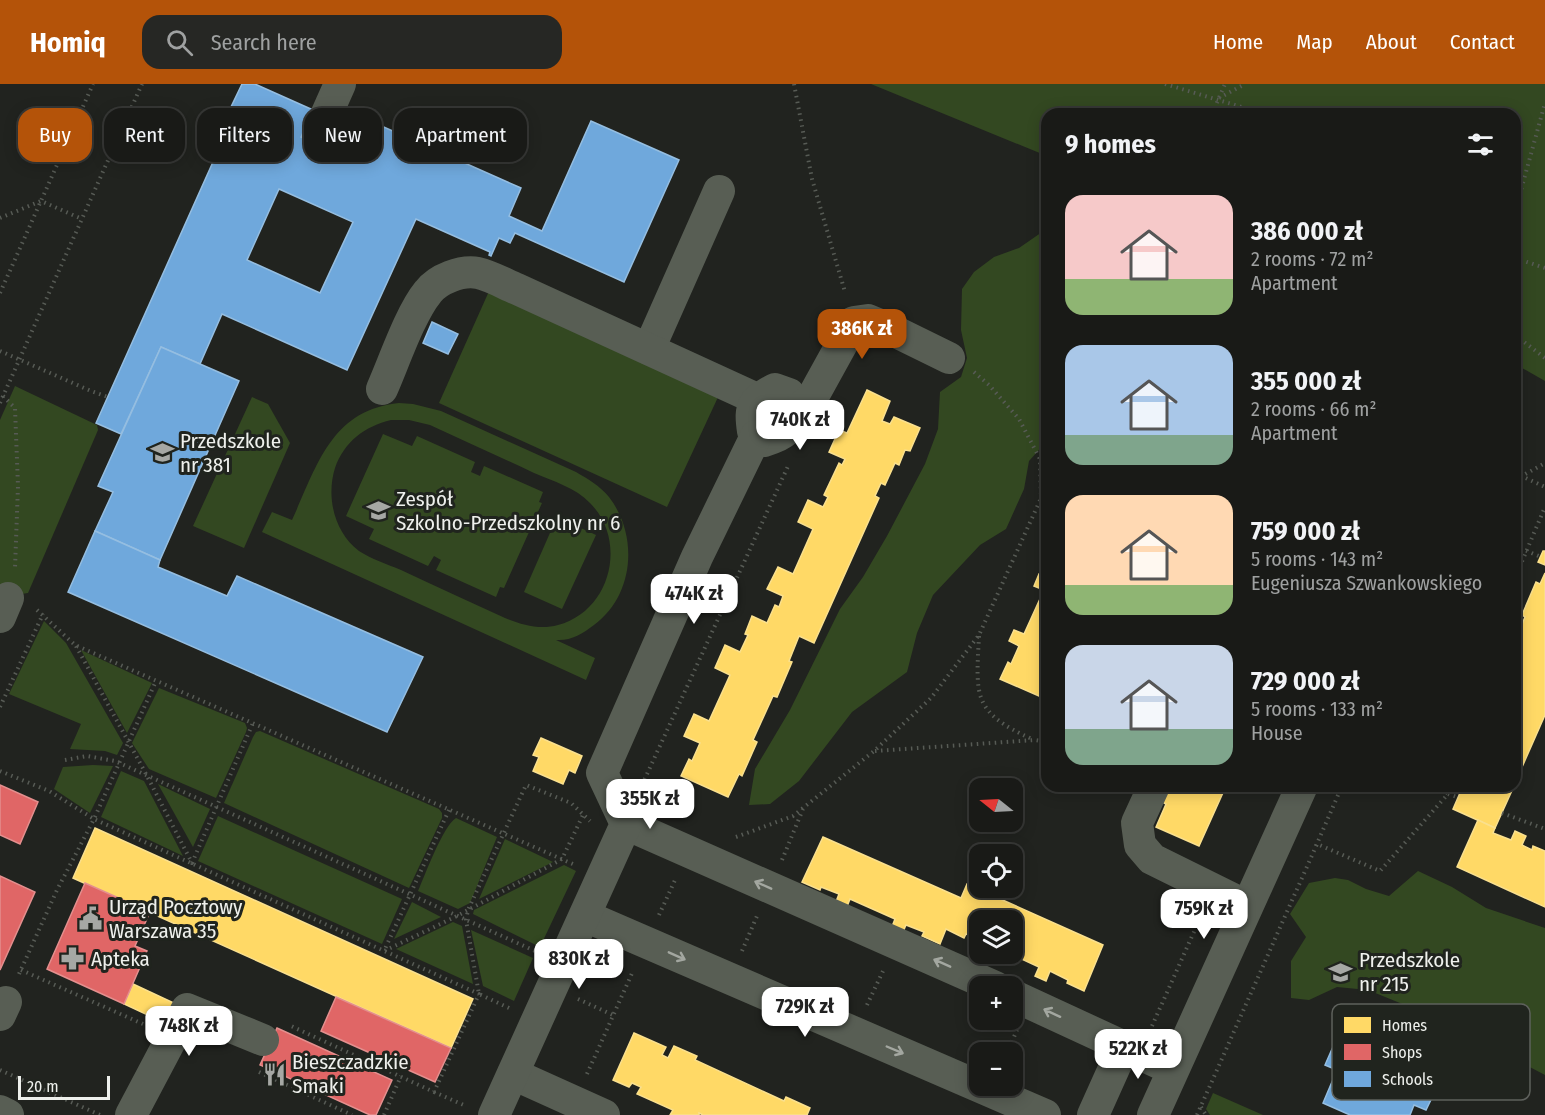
<!DOCTYPE html>
<html lang="en">
<head>
<meta charset="utf-8">
<style>
	body { margin:0; font-family:"Fira Sans Condensed",sans-serif; background:#262724; color:#f1f3f6; height:100vh; display:flex; flex-direction:column; font-size:22px; white-space:nowrap }
	* { box-sizing:border-box; margin:0 }
	p { font-size:20px; color:#9fa1a1 }
	.icon { flex:none; width:33px; height:33px; fill:none; stroke:currentColor; stroke-width:2; stroke-linecap:round; stroke-linejoin:round }
	.map { position:relative; flex:1; overflow:hidden }
	.drawer { position:absolute; left:1041px; top:24px; width:480px; height:684px; display:flex; flex-direction:column; background:#191a17; border-radius:18px; box-shadow:0 3px 15px #0003,0 0 0 2px #373836 }
	.drawer>* { flex:none }
	.guide { position:absolute; left:18px; top:24px; width:570px; height:54px; display:flex; gap:12px }
	.needle { width:39px; rotate:288deg }
	.controls { position:absolute; left:969px; top:694px; display:grid; gap:12px }
	.controls a { display:grid; place-items:center; width:54px; height:54px; border-radius:12px; background:#191a17; box-shadow:0 3px 15px #0003,0 0 0 2px #373836; font-size:30px }
	.scale { position:absolute; left:18px; bottom:15px; width:92px; box-sizing:border-box; padding-left:6px; border:3px solid #eef0ec; border-top:0; font-size:16px; line-height:21px; white-space:nowrap; color:#eef0ec; -webkit-text-stroke:4px #20241e; paint-order:stroke }
	.price { position:absolute; translate:-50% -51px; padding:0 14px; border-radius:12px; background:#fff; color:#222; font-size:20px; line-height:39px; filter:drop-shadow(0 2px 3px #0008) }
	.price::after { content:''; position:absolute; left:50%; top:36px; width:18px; height:14px; margin-left:-9px; background:inherit; clip-path:polygon(0 0,100% 0,50% 100%) }
	.price.current { background:#b45309; color:#fff }
	ul { padding:0; list-style:none }
	li { display:flex; align-items:center; gap:18px; height:150px; padding:0 24px }
	li span { display:grid; place-items:center; flex:none; width:168px; height:120px; border-radius:18px; color:#555 }
	li>.icon { margin-inline-start:auto }
	span .icon { width:72px; height:72px; fill:#fffc; stroke-width:1 }
	li b { font-size:26px }
	h2 { display:flex; justify-content:space-between; align-items:center; height:72px; padding:0 24px; font-size:26px }
	.pill { padding:0 21px; border-radius:18px; background:#191a17; box-shadow:0 3px 15px #0003,0 0 0 2px #373836; font-size:21px; line-height:54px }
	.pill.current { background:#b45309; color:#fff }
	header { display:flex; align-items:center; gap:36px; box-sizing:border-box; height:84px; padding:0 30px; background:#b45309; color:#fff }
	header strong { font-size:28px }
	nav { display:flex; gap:33px; margin-inline-start:auto; font-size:21px }
	.search { width:420px; height:54px; background:#262724; display:flex; align-items:center; gap:15px; box-sizing:border-box; padding:0 21px; border-radius:18px; color:#9fa1a1; font-size:22px }
	.map>svg:first-child { display:block }
	.green { fill:#334821; fill-rule:evenodd }
	.homes { fill:#ffd966; stroke:#fae08e; stroke-width:1.5 }
	.shops { fill:#e06666; stroke:#e48f8e; stroke-width:1.5 }
	.schools { fill:#6fa8dc; stroke:#95bee1; stroke-width:1.5; fill-rule:evenodd }
	.lines { fill:none; stroke-linecap:round; stroke-linejoin:round }
	.path { stroke:#575b55; stroke-width:4; stroke-dasharray:1.5 4.5; stroke-linecap:butt }
	.minor { stroke:#585e54; stroke-width:32 }
	.oneway { stroke:#a3a7a0 }
	.labels { text-anchor:middle; stroke-width:6; stroke-linejoin:round; paint-order:stroke }
	.poi-label { font-size:21px; fill:#eef0ec; stroke:#20241e; text-anchor:start }
	.key { fill:#20241e; stroke:#5e615c; stroke-width:1.5 }
	.key-label { font-size:16px; fill:#eef0ec }
</style>
</head>
<body>
<header>
<strong>Homiq</strong>
<div class="search"><svg class="icon" aria-label="search" viewBox="0 0 24 24"><circle cx="10" cy="10" r="6"/><path d="M15 15l6 6"/></svg>Search here</div>
<nav><a>Home</a><a>Map</a><a>About</a><a>Contact</a></nav>
</header>
<div class="map">
<svg width="1545" height="1031" viewBox="0 0 1545 1031">
	<rect width="100%" height="100%" fill="#21231f"/>
	<g class="green">
		<path d="M871 0H1545V297L1515 280V30H1047V72Z"/>
		<path d="M1047 142V357L1029 377 1024 405 1006 445 980 461 933 511 917 549 907 588 852 628 799 697 770 720 749 721 755 685 790 626 840 525 863 493 887 452 925 380 938 345 940 308 961 293 967 274 961 246 962 205 974 188 994 173 1019 164 1045 146Z"/>
		<path d="M490 205 719 311 667 423 439 319Z"/>
		<path d="M15 302 97 341 98 346 28 509 15 511 0 504V336Z"/>
		<path d="M252 313 268 320 290 359 244 464 193 442Z"/>
		<path d="M399 319 413 320 441 327 576 388C588 395 600 402 609 413 639 452 634 512 594 541 582 550 571 557 556 556L595 574 586 596 262 448 272 428 292 436C317 382 331 326 399 319ZM391 336H409L430 341C465 357 500 373 534 389 553 397 576 404 590 419 628 457 611 527 558 541 540 546 522 541 505 534 470 518 435 502 401 486 387 480 371 475 359 467 334 448 326 413 335 384 344 358 365 342 391 336Z"/>
		<path d="M383 350 412 362 417 352 475 378 471 388 480 392 484 382 543 408 539 418 542 419 504 504 500 503 496 513 436 486 441 476 434 472 428 482 369 455 374 445 346 432Z"/>
		<path d="M557 433 596 451 562 525 524 508Z"/>
		<path d="M44 537 66 559 123 659 117 671 105 667 70 665 81 640 9 610Z"/>
		<path d="M81 566 152 599 127 649Z"/>
		<path d="M159 604 245 639 247 644 246 648 216 714 149 685 132 659Z"/>
		<path d="M260 647 439 725 442 729V734L409 804 224 719 253 653 256 648Z"/>
		<path d="M93 681 113 682 90 729 54 705 63 683Z"/>
		<path d="M121 687 144 697 183 772 101 733Z"/>
		<path d="M158 700 210 725 193 763Z"/>
		<path d="M218 732 402 815 382 860 198 777Z"/>
		<path d="M456 734 497 753 470 819 458 825 418 807C425 791 443 742 456 734Z"/>
		<path d="M505 755 553 778 479 815Z"/>
		<path d="M564 781 576 787 540 863 473 830 474 826Z"/>
		<path d="M1418 787 1452 803 1486 824 1545 844V991L1518 977 1494 960 1452 944 1427 930 1368 906 1337 903 1309 916 1291 914V877L1306 853 1290 830 1309 799 1335 794 1348 796 1366 805 1389 812Z"/>
		<path d="M412 818 441 833 394 855Z"/>
		<path d="M453 838 462 842 473 900 396 865Z"/>
		<path d="M471 846 533 874 514 917 483 902Z"/>
		<path d="M1213 1009 1263 1031H1210L1206 1025Z"/>
	</g>
	<g class="homes">
		<path d="M867 306 890 317 882 337 890 340 894 333 920 344 910 367 905 366 899 381 895 379 885 401 881 399 875 412 879 414 814 559 799 552 789 577 792 578 777 613 773 612 753 656 757 658 742 692 739 690 728 713 681 692 689 675 692 677 700 659 684 652 694 630 709 637 730 591 715 584 725 561 740 568 748 551 745 550 752 532 767 539 775 521 779 523 783 512 767 505 778 483 793 490 813 445 798 438 808 416 823 423 828 413 824 411 839 379 842 381 845 375 829 368 839 346 847 349Z"/>
		<path d="M1543 467H1545V481L1538 478Z"/>
		<path d="M1545 489V631L1515 699V549L1518 550 1525 533 1522 531 1536 498 1540 500Z"/>
		<path d="M1039 490 1047 494 1046 615 1000 595 1008 578 1011 580 1019 562 1009 557 1014 546 1024 550 1044 506 1034 502Z"/>
		<path d="M541 654 582 672 575 689 569 686 563 700 533 687 539 673 533 671Z"/>
		<path d="M1175 702H1226L1199 762 1156 743 1166 720 1157 715 1161 704 1172 709Z"/>
		<path d="M1463 702H1514L1495 744 1453 725Z"/>
		<path d="M1478 736 1495 744 1493 749 1511 756 1515 747 1526 752 1522 761 1532 766 1533 762 1545 767V823L1457 783Z"/>
		<path d="M95 744 473 915 451 964 73 794Z"/>
		<path d="M823 753 961 814 967 800 1103 861 1084 907 1067 899 1068 896 1050 887 1046 897 1035 892 1039 883 1011 870 1012 837H980V855L966 850 964 854 946 845 940 860 922 852 924 848 906 841 902 850 891 845 895 835 850 815 846 825 835 820 839 810 821 803 820 806 802 798Z"/>
		<path d="M133 900 174 919 165 939 124 920Z"/>
		<path d="M634 949 666 963 662 971 668 974 674 962 697 972 695 976 784 1017 786 1013 810 1024 807 1031H703L699 1029V1031H670L673 1026 637 1010 641 1003 632 999 629 1003 613 996Z"/>
	</g>
	<g class="shops">
		<path d="M0 701 38 718 20 760 0 751Z"/>
		<path d="M0 792 35 808 0 886Z"/>
		<path d="M85 799 150 828 135 862 147 867 124 920 47 885Z"/>
		<path d="M336 913 451 964 435 998 321 947Z"/>
		<path d="M277 944 392 996 376 1031H370L260 981Z"/>
	</g>
	<g class="schools">
		<path d="M242 0H255L313 26 301 53 350 74 368 36 521 104 509 132 542 147 591 37 679 76 624 198 515 149 510 159 499 154 491 172 489 171 490 168 416 135 347 286 222 230 200 280 161 263 121 350 96 339 226 49 239 54 249 31 231 23ZM279 105 353 138 320 209 247 176Z"/>
		<path d="M432 238 458 250 448 270 423 259Z"/>
		<path d="M161 263 239 297 160 476 95 447 113 408 98 402Z"/>
		<path d="M95 447 160 476 158 483 227 512 237 492 423 573 387 648 68 508Z"/>
		<path d="M1365 923 1442 957 1428 990 1441 995 1426 1026 1414 1021 1410 1031H1350L1323 1019 1337 986 1325 981 1339 949 1351 955Z"/>
	</g>
	<g class="lines">
		<g class="path">
			<path d="M794 0 812 95 845 208"/>
			<path d="M1165 0 1265 30"/>
			<path d="M1219 14 1245 0"/>
			<path d="M1212 30 1225 0"/>
			<path d="M1515 128 1545 19"/>
			<path d="M0 134 41 117 82 135"/>
			<path d="M1515 174 1545 184"/>
			<path d="M0 209 93 0"/>
			<path d="M1515 251 1545 274"/>
			<path d="M0 267 91 307 108 313"/>
			<path d="M974 288 989 301 1019 335 1040 375 1041 413"/>
			<path d="M3 312 15 324 18 402 15 484"/>
			<path d="M0 319 142 0"/>
			<path d="M1515 389 1545 403"/>
			<path d="M1515 396 1545 379"/>
			<path d="M1515 462 1541 473"/>
			<path d="M1515 494 1545 423"/>
			<path d="M37 526 75 561 575 781"/>
			<path d="M979 552C976 612 972 628 1032 655"/>
			<path d="M76 562 146 690 192 779 253 639"/>
			<path d="M0 623 43 530"/>
			<path d="M875 667 1035 656 1047 658"/>
			<path d="M65 676 87 672 115 677 535 867"/>
			<path d="M0 687 49 707 94 735 156 597"/>
			<path d="M642 701 789 380"/>
			<path d="M1448 710 1457 713"/>
			<path d="M449 726 384 867 457 832 562 775 583 731"/>
			<path d="M1502 729 1545 745"/>
			<path d="M736 753 793 732 874 667 931 614 979 551 1047 401"/>
			<path d="M1316 762 1342 702"/>
			<path d="M782 776 803 725"/>
			<path d="M659 831 676 794"/>
			<path d="M742 867 757 832"/>
			<path d="M21 886 143 940"/>
			<path d="M19 890 57 806 94 735 479 910 434 1008 291 942"/>
			<path d="M578 915 613 931"/>
			<path d="M867 921 883 887"/>
			<path d="M509 924 479 910 466 836 468 826 526 701 571 719 590 737"/>
			<path d="M1152 942 1197 841 1204 844"/>
			<path d="M1007 969 1017 946"/>
			<path d="M0 986 100 1031"/>
			<path d="M259 988 352 1031"/>
			<path d="M587 990 633 887"/>
			<path d="M434 1008 466 1022"/>
			<path d="M1201 1023 1206 1031"/>
			<path d="M384 1031 401 992"/>
			<path d="M1197 1031 1317 760 1380 787 1448 710 1442 702"/>
		</g>
		<g class="minor">
			<path d="M320 45 340 0"/>
			<path d="M649 265 719 107"/>
			<path d="M382 305C394 278 410 230 428 208 438 195 461 186 478 189 491 192 505 200 517 205L757 315"/>
			<path d="M775 305 789 310 797 326C790 346 785 351 764 357L753 347C749 321 753 317 775 305Z"/>
			<path d="M797 326 811 316 854 238 868 236 892 246 949 274"/>
			<path d="M0 533 8 514"/>
			<path d="M1154 702 1137 739 1140 761 1152 775 1247 822"/>
			<path d="M626 740 995 903"/>
			<path d="M585 832 1045 1031"/>
			<path d="M1012 911 1172 985"/>
			<path d="M0 931 6 918"/>
			<path d="M513 990 604 1031"/>
			<path d="M0 1027 8 1031"/>
			<path d="M131 1031 187 925 263 956"/>
			<path d="M494 1031 626 740 602 689 697 473 756 352"/>
			<path d="M1093 1031 1124 962"/>
			<path d="M1153 1031 1302 702"/>
		</g>
	</g>
	<defs><path id="oneway-shaft" d="M-6 0H5M1.5-3L5.5 0L1.5 3" fill="none" stroke-width="1.6" stroke-linecap="round" stroke-linejoin="round" transform="scale(1.5)"/></defs>
	<g class="oneway">
		<use href="#oneway-shaft" transform="translate(763 801) rotate(-156)"/>
		<use href="#oneway-shaft" transform="translate(677 872) rotate(24)"/>
		<use href="#oneway-shaft" transform="translate(942 879) rotate(-156)"/>
		<use href="#oneway-shaft" transform="translate(1052 929) rotate(-155)"/>
		<use href="#oneway-shaft" transform="translate(895 966) rotate(23)"/>
	</g>
	<defs>
		<symbol id="school-bare" viewBox="-9 -9 18 18"><path d="M0-5L7-2L0 1L-7-2ZM-4 1L0 2.5L4 1V4Q0 6-4 4Z" fill="#a6a8a4" stroke="#20241e" stroke-width="2.5" paint-order="stroke"/></symbol>
		<symbol id="civic-bare" viewBox="-9 -9 18 18"><path d="M-.6-6.5H3V-4.5H.6V-3L4-1V1h2V6H-6V1h2V-1L-.6-3ZM-1.2 2.5V6h2.4V2.5Z" fill="#a6a8a4" stroke="#20241e" stroke-width="2.5" paint-order="stroke"/></symbol>
		<symbol id="pharmacy-bare" viewBox="-9 -9 18 18"><path d="M-2-6h4v4h4v4h-4v4h-4v-4h-4v-4h4Z" fill="#a6a8a4" stroke="#20241e" stroke-width="2.5" paint-order="stroke"/></symbol>
		<symbol id="restaurant-bare" viewBox="-9 -9 18 18"><path d="M-5-6h1v4h1v-4h1v4h1v-4h1v5L-1.5 .5V6h-2V.5L-5-1ZM5-6V6H3V1.5H1.5Q1.5-4 5-6Z" fill="#a6a8a4" stroke="#20241e" stroke-width="2.5" paint-order="stroke"/></symbol>
	</defs>
	<g fill-rule="evenodd">
		<use href="#school-bare" x="146" y="352" width="33" height="33"/>
		<use href="#school-bare" x="362" y="410" width="33" height="33"/>
		<use href="#civic-bare" x="74" y="818" width="33" height="33"/>
		<use href="#pharmacy-bare" x="56" y="858" width="33" height="33"/>
		<use href="#school-bare" x="1324" y="872" width="33" height="33"/>
		<use href="#restaurant-bare" x="258" y="974" width="33" height="33"/>
	</g>
	<g class="labels">
		<g class="poi-label">
			<text x="180" y="364">Przedszkole<tspan x="180" dy="24">nr 381</tspan></text>
			<text x="396" y="422">Zespół<tspan x="396" dy="24">Szkolno-Przedszkolny nr 6</tspan></text>
			<text x="109" y="830">Urząd Pocztowy<tspan x="109" dy="24">Warszawa 35</tspan></text>
			<text x="91" y="882">Apteka</text>
			<text x="1359" y="883">Przedszkole<tspan x="1359" dy="24">nr 215</tspan></text>
			<text x="292" y="985">Bieszczadzkie<tspan x="292" dy="24">Smaki</tspan></text>
		</g>
	</g>
	<rect x="1332" y="920" width="198" height="96" rx="9" class="key"/>
	<rect x="1344" y="933" width="27" height="16" fill="#ffd966"/>
	<rect x="1344" y="960" width="27" height="16" fill="#e06666"/>
	<rect x="1344" y="987" width="27" height="16" fill="#6fa8dc"/>
	<g class="key-label">
		<text x="1382" y="947">Homes</text>
		<text x="1382" y="974">Shops</text>
		<text x="1382" y="1001">Schools</text>
	</g>
</svg>
<div class="controls">
<a><svg class="needle" viewBox="-14 -14 28 28"><path d="M0-13l5 13h-10z" fill="#e53935"/><path d="M0 13l5-13h-10z" fill="#9fa1a1"/></svg></a>
<a><svg class="icon" aria-label="locate" viewBox="0 0 24 24"><circle cx="12" cy="12" r="6"/><path d="M12 2v4M12 18v4M2 12h4M18 12h4"/></svg></a>
<a><svg class="icon" aria-label="layers" viewBox="0 0 24 24"><path d="M12 4l9 5-9 5-9-5zM3 14l9 5 9-5"/></svg></a>
<a>+</a>
<a>−</a>
</div>
<div class="scale">20 m</div>
<b class="price current" style="left:862px;top:276px">386K zł</b>
<b class="price" style="left:800px;top:367px">740K zł</b>
<b class="price" style="left:694px;top:541px">474K zł</b>
<b class="price" style="left:650px;top:746px">355K zł</b>
<b class="price" style="left:1204px;top:856px">759K zł</b>
<b class="price" style="left:579px;top:906px">830K zł</b>
<b class="price" style="left:805px;top:954px">729K zł</b>
<b class="price" style="left:189px;top:973px">748K zł</b>
<b class="price" style="left:1138px;top:996px">522K zł</b>
<div class="guide">
<a class="pill current">Buy</a>
<a class="pill">Rent</a>
<a class="pill">Filters</a>
<a class="pill">New</a>
<a class="pill">Apartment</a>
</div>
<section class="drawer">
<h2>9 homes<svg class="icon" aria-label="filters" viewBox="0 0 24 24"><path d="M4 7h16M4 17h16"/><circle cx="9" cy="7" r="2"/><circle cx="15" cy="17" r="2"/></svg></h2>
<ul>
<li><span style="background:linear-gradient(#f6c9c9 70%,#8fb573 0)"><svg class="icon" aria-label="home" viewBox="0 0 24 24"><path d="M3 11l9-7 9 7M6 9v11h12V9"/></svg></span><div><b>386 000 zł</b><p>2 rooms · 72 m²</p><p>Apartment</p></div></li>
<li><span style="background:linear-gradient(#a9c7e8 75%,#7fa58c 0)"><svg class="icon" aria-label="home" viewBox="0 0 24 24"><path d="M3 11l9-7 9 7M6 9v11h12V9"/></svg></span><div><b>355 000 zł</b><p>2 rooms · 66 m²</p><p>Apartment</p></div></li>
<li><span style="background:linear-gradient(#ffd9b3 75%,#8fb573 0)"><svg class="icon" aria-label="home" viewBox="0 0 24 24"><path d="M3 11l9-7 9 7M6 9v11h12V9"/></svg></span><div><b>759 000 zł</b><p>5 rooms · 143 m²</p><p>Eugeniusza Szwankowskiego</p></div></li>
<li><span style="background:linear-gradient(#c9d6e8 70%,#7fa58c 0)"><svg class="icon" aria-label="home" viewBox="0 0 24 24"><path d="M3 11l9-7 9 7M6 9v11h12V9"/></svg></span><div><b>729 000 zł</b><p>5 rooms · 133 m²</p><p>House</p></div></li>
</ul>
</section>
</div>
</body>
</html>
